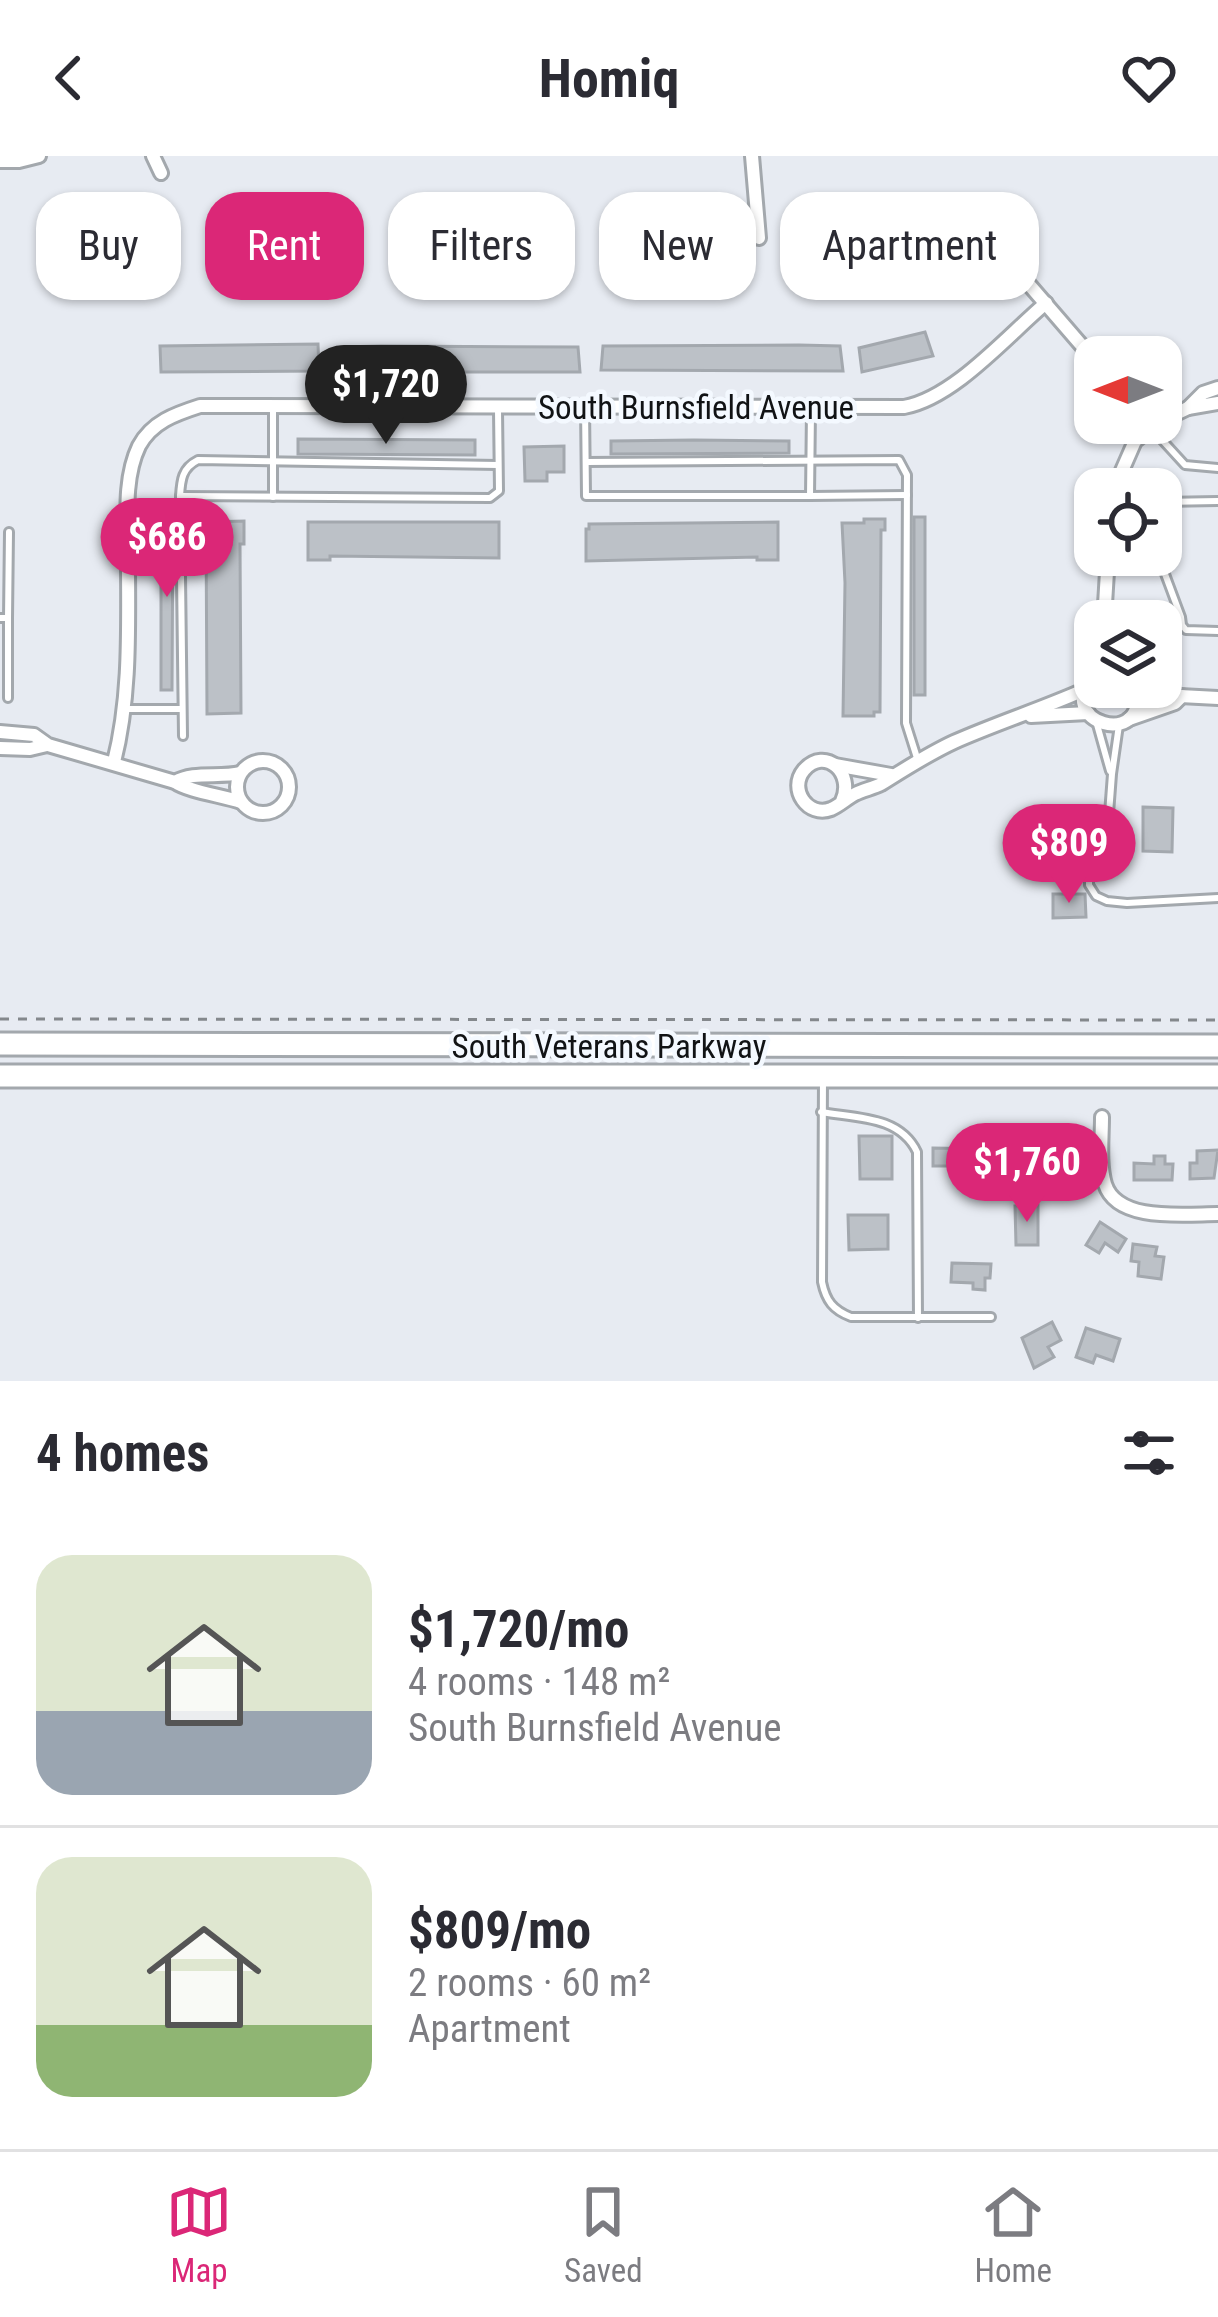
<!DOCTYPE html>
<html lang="en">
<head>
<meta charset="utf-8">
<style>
	body { margin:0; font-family:"Roboto Condensed",sans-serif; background:#f2f2f3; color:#2b2b33; height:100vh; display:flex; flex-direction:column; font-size:45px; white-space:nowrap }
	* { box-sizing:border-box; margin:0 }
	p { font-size:39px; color:#7c7c81 }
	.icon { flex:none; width:66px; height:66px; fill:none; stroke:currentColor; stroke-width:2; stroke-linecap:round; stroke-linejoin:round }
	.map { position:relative; height:1225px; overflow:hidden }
	.side { display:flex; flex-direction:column; background:#fff; flex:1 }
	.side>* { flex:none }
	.guide { position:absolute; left:36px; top:36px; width:1146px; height:108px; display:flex; gap:24px }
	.needle { width:78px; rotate:270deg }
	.fabs { position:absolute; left:1074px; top:180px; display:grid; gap:24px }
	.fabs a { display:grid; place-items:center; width:108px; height:108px; border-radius:24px; background:#fff; box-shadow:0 3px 9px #0004; font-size:60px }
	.price { position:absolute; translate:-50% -102px; padding:0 27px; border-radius:42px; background:#db2777; color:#fff; font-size:39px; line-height:78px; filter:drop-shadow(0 3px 6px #0008) }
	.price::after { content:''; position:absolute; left:50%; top:72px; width:36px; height:27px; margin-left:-18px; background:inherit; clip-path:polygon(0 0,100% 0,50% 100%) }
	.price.active { background:#222; color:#fff }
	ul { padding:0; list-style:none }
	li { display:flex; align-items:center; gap:36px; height:300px; padding:0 36px }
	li+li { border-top:3px solid #e1e1e2 }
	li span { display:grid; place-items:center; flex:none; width:336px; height:240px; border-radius:36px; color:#555 }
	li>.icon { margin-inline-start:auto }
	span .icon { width:144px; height:144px; fill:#fffc; stroke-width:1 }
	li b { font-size:51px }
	h2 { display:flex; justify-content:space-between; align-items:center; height:144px; padding:0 36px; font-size:51px }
	.pill { padding:0 42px; border-radius:36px; background:#fff; box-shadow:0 3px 9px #0004; font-size:42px; line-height:108px }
	.pill.active { background:#db2777; color:#fff }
	header { display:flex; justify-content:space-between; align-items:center; height:156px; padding:0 36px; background:#fff; font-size:54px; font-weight:700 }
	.tabs { display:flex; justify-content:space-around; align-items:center; height:168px; border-top:3px solid #e1e1e2; background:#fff; font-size:33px; color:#7c7c81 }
	.tabs a { display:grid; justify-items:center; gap:6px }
	.tabs .active { color:#db2777 }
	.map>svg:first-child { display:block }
	.building { fill:#bcc1c7; stroke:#a3a8ae; stroke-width:3 }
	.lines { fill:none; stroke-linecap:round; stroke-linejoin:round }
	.service-casing { stroke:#a3a8ad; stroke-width:12 }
	.minor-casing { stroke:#a3a8ad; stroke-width:18 }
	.trunk-casing { stroke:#a3a8ad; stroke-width:27 }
	.path { stroke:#84888c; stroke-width:3; stroke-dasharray:9 9; stroke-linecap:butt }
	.service { stroke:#fff; stroke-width:6 }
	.minor { stroke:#fff; stroke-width:12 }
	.trunk { stroke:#fff; stroke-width:21 }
	.labels { text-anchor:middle; stroke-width:9; stroke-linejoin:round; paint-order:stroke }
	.street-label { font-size:33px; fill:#111315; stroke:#f4f9ff }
</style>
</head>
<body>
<header><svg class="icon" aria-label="back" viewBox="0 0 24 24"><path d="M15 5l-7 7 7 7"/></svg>Homiq<svg class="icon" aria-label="heart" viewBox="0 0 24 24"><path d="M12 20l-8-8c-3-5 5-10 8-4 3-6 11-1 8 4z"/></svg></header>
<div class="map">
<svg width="1218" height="1225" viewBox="0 0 1218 1225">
	<rect width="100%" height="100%" fill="#e7ebf2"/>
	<g class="building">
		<path d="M925 176 933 200 862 216 859 192Z"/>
		<path d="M318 188 319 215 161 216 160 190Z"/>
		<path d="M799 189 840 190 843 215 601 214 603 190Z"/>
		<path d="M381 190 578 191 580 216H339L341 191Z"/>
		<path d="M298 283 475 284V299L298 298Z"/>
		<path d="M694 284 789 285V297L611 298V285Z"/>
		<path d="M564 290V316H547V325H525L524 291Z"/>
		<path d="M161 356H173L172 534H161Z"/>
		<rect x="914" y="361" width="11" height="178"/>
		<path d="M864 363H885V374H881L880 556H874V560H843L845 427 842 367H864Z"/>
		<path d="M244 365V388H240L241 557 207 558 206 366Z"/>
		<path d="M308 366H499V402L330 400V404H308Z"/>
		<path d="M778 366V404H757V401L586 405V373H589V368Z"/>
		<path d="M1143 651 1173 652 1172 696 1143 695Z"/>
		<path d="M1053 738H1085L1086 761 1053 762Z"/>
		<path d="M1047 978H1062V1001H1072L1073 1016 1048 1017Z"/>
		<path d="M859 980H892V1023H860Z"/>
		<path d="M933 992 987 993V1010H933Z"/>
		<path d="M1218 994 1214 1022 1190 1023V1007H1197V995Z"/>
		<path d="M1154 1000H1165V1008H1173L1172 1024H1134V1007L1154 1008Z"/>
		<path d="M1038 1049V1089H1016L1015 1050Z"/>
		<path d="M848 1059H888V1093L849 1094Z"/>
		<path d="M1100 1066 1126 1083 1118 1096 1105 1087 1099 1097 1086 1089Z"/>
		<path d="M1133 1088 1157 1091 1155 1100 1164 1101 1161 1123 1138 1120 1139 1106 1131 1105Z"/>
		<path d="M952 1107 991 1108 990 1122H985V1134L973 1133V1127L951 1126Z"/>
		<path d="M1052 1166 1061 1184 1048 1191 1054 1201 1034 1212 1022 1182Z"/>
		<path d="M1086 1172 1120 1183 1113 1205 1096 1199 1093 1207 1076 1201Z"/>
	</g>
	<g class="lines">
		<defs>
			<g id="service">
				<path d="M585 251 586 340H810L811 254"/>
				<path d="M1153 274 1185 309 1218 312"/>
				<path d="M586 306 899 304 907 319 906 567 918 605"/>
				<path d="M180 340C181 324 182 312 198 304L498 309"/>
				<path d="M810 340 907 339"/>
				<path d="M273 341V251"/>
				<path d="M1218 345 1162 346V410L1181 461 1182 469 1186 474 1218 475"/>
				<path d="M1107 410H1162"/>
				<path d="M0 462H8V542"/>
				<path d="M8 462 9 376"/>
				<path d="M126 553H182"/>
				<path d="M1096 565 1110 615"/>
				<path d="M1119 569 1112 618 1108 671 1089 710V729L1096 740 1107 745 1127 747 1218 742"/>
				<path d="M183 580 180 340 490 342 499 335 498 254"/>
				<path d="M823 922 822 1126C826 1145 833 1154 851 1161H991"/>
				<path d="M821 956C857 962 900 960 917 996L918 1162"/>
			</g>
			<g id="minor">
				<path d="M153 0 161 17"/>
				<path d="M752 0 759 82"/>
				<path d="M0 5H19L39 0"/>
				<path d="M1026 125 1095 205"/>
				<path d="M1218 232 1203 237 1188 252 1218 247"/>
				<path d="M1161 265 1188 252"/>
				<path d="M1114 333 1135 285 1157 267"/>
				<path d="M1104 465 1108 399"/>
				<path d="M1095 519C1049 566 1150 596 1136 531"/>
				<path d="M1150 531 1180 540 1218 542"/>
				<path d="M1031 560 1088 557"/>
				<path d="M1129 563 1175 547 1182 540"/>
				<path d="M0 576 34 579 48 589 175 626C187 635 224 640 241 646"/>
				<path d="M0 592 30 593 47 589"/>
				<circle cx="263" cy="631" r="26"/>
				<path d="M114 606C131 539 128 470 128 401 128 366 123 323 139 290 152 266 175 258 200 250L904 251C954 242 1007 180 1046 147"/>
				<path d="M835 609 891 619"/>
				<path d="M175 626C193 615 219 622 240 617"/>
				<path d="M842 645C855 617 825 590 804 614 788 633 808 662 831 653 840 649 847 642 855 638 863 634 873 632 881 628 905 613 928 598 954 586 997 567 1041 553 1084 534"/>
				<path d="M1102 961C1102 982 1099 1008 1105 1028 1117 1067 1186 1058 1218 1058"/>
			</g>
			<g id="trunk">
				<path d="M0 888 1218 890"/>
				<path d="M0 920H1218"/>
			</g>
		</defs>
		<use href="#service" class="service-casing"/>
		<use href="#minor" class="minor-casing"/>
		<use href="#trunk" class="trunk-casing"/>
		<path class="path" d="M0 863 1218 864"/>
		<use href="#service" class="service"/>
		<use href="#minor" class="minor"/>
		<use href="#trunk" class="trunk"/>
	</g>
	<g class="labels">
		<g class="street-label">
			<text x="696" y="263">South Burnsfield Avenue</text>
			<text x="609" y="902">South Veterans Parkway</text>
		</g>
	</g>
</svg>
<div class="fabs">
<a><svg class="needle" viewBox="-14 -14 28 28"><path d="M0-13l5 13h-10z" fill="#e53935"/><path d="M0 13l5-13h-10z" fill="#7c7c81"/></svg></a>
<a><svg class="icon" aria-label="locate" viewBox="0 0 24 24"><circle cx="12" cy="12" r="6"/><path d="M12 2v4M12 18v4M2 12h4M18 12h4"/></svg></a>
<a><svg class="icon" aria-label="layers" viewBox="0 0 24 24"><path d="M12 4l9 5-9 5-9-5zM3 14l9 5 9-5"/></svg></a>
</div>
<b class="price active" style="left:386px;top:291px">$1,720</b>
<b class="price" style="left:167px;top:444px">$686</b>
<b class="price" style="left:1069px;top:750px">$809</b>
<b class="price" style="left:1027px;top:1069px">$1,760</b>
<div class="guide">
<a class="pill">Buy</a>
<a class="pill active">Rent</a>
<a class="pill">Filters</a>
<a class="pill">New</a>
<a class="pill">Apartment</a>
</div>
</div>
<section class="side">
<h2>4 homes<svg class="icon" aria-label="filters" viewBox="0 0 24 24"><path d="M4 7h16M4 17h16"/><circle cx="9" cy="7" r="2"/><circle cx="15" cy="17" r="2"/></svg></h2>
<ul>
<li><span style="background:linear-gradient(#dfe7d0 65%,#9aa5b1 0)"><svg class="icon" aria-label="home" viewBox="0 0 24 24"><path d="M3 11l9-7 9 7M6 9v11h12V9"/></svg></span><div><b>$1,720/mo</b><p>4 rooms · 148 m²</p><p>South Burnsfield Avenue</p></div></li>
<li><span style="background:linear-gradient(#dfe7d0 70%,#8fb573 0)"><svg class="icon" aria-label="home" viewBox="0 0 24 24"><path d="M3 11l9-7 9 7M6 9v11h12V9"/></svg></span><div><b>$809/mo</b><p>2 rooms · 60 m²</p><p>Apartment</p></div></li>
</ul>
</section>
<nav class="tabs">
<a class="active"><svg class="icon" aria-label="map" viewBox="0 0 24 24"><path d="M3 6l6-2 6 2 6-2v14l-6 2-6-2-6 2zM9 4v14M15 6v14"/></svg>Map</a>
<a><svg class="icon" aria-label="saved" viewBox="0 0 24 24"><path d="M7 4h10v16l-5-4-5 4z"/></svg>Saved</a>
<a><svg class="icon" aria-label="home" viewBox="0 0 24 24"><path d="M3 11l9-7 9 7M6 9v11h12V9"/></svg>Home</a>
</nav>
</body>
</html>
